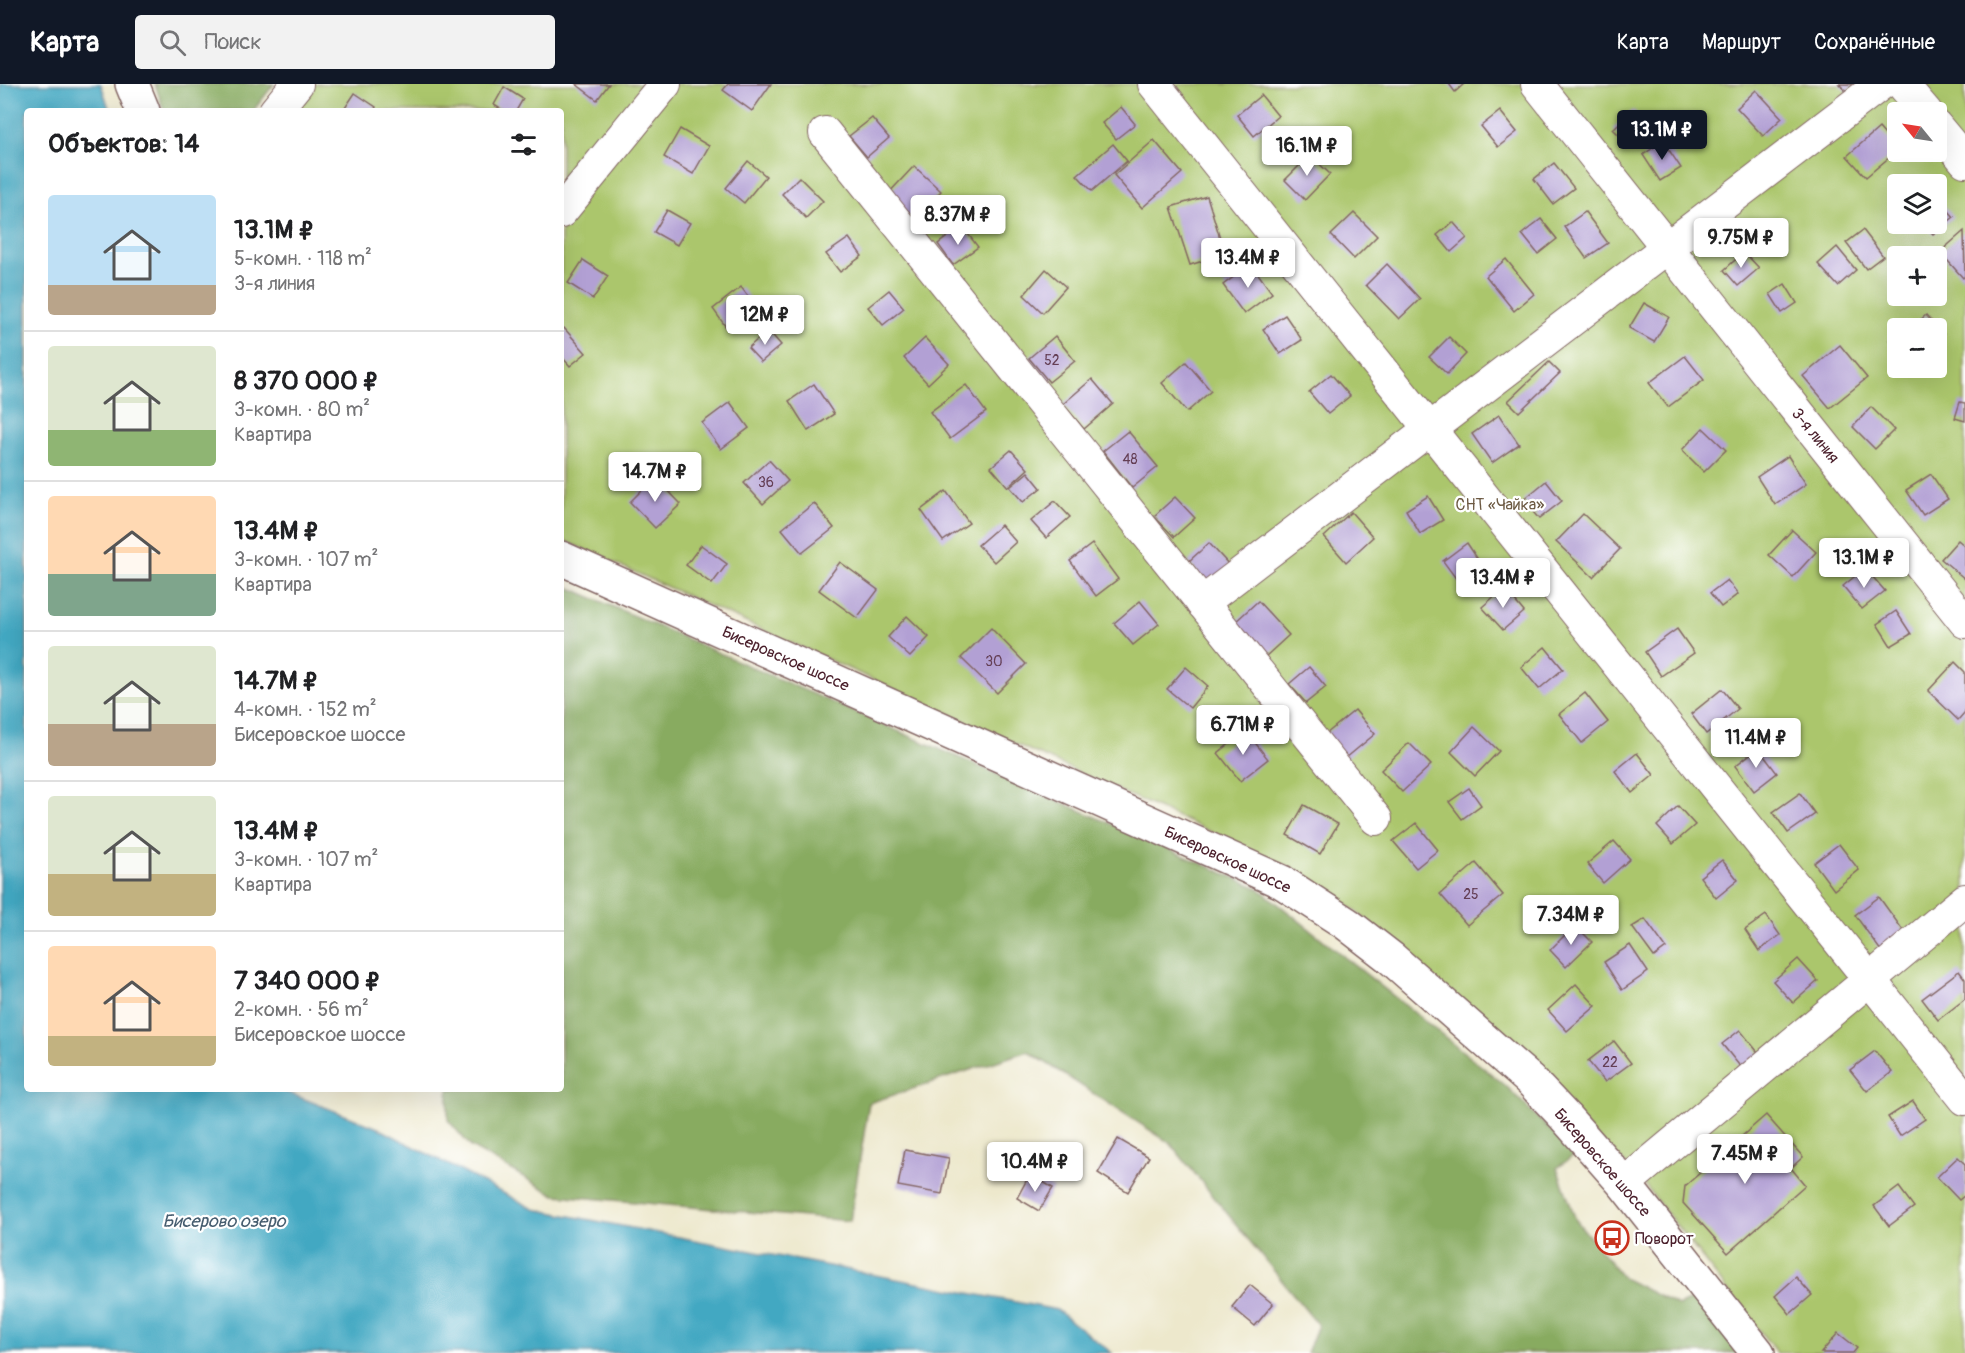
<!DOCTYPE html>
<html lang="ru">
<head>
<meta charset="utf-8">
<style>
	body { margin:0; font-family:Pangolin,sans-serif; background:#f2f2f2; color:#202124; height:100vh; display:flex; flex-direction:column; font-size:22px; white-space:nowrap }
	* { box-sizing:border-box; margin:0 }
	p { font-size:20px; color:#757577 }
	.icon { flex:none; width:33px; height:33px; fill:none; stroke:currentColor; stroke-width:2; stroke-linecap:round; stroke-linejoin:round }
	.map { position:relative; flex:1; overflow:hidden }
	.side { position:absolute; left:24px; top:24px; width:540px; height:984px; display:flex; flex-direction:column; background:#fff; border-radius:6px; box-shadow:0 6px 24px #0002 }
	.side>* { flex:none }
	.needle { width:39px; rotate:300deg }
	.fabs { position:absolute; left:1887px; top:18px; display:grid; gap:12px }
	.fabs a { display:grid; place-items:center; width:60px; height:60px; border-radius:6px; background:#fff; box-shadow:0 6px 24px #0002; font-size:30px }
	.price { position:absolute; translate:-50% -51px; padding:0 14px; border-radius:6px; background:#fff; color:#222; font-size:20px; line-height:39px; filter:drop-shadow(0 2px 3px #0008) }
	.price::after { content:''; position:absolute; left:50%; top:36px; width:18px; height:14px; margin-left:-9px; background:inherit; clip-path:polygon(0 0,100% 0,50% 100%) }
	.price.on { background:#111827; color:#fff }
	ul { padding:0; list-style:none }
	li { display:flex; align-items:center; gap:18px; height:150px; padding:0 24px }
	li+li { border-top:2px solid #e0e0e0 }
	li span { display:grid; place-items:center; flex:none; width:168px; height:120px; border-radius:6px; color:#555 }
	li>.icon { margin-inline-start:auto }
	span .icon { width:72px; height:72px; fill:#fffc; stroke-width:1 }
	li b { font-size:26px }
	h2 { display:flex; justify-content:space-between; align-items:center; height:72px; padding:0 24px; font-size:26px }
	header { display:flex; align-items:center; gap:36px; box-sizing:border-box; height:84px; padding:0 30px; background:#111827; color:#fff }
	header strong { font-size:28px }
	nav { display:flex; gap:33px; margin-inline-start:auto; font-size:21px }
	.search { width:420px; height:54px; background:#f2f2f2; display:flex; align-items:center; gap:15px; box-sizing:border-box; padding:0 21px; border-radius:6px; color:#757577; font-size:22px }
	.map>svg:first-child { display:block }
	.green { fill:#abc66c; stroke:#7a724c; stroke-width:1.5; fill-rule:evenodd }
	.forest { fill:#88ab60; stroke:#696546; stroke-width:1.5 }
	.water { fill:#42a8c2; stroke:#466476; stroke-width:1.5 }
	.building { fill:#b2a0d4 }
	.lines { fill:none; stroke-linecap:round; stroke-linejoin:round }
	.minor-casing { stroke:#836563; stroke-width:34 }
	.major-casing { stroke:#836563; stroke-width:36 }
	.minor { stroke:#fff; stroke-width:32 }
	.major { stroke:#fff; stroke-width:33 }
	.labels { text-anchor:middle; stroke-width:4.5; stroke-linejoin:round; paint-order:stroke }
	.number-label { font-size:14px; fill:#643f55 }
	.street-label { font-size:16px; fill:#4a1f2b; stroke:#fff }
	.park-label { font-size:16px; fill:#6c5942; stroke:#fff }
	.poi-label { font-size:16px; fill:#4a1f2b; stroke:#fff; text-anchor:start }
	.water-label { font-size:18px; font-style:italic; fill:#465d6f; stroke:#fff }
</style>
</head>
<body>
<header>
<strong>Карта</strong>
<div class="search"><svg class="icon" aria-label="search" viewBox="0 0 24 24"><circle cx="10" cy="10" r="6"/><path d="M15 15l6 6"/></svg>Поиск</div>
<nav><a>Карта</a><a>Маршрут</a><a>Сохранённые</a></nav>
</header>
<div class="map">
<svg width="1965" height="1269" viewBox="0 0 1965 1269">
	<rect width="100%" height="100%" fill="#fff"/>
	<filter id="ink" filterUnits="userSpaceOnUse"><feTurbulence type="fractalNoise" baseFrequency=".0167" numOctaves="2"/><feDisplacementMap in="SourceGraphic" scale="12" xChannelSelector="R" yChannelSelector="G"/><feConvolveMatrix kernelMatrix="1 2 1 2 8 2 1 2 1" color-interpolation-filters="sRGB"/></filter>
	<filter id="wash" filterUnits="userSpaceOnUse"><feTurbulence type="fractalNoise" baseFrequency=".008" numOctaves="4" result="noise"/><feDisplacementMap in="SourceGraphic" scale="24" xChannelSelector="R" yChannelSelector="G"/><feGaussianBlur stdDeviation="1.35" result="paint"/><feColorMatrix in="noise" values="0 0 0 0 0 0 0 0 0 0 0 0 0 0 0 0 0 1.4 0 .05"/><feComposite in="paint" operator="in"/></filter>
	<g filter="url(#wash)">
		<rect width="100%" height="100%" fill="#ede8cc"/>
		<path class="green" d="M297 0H1965V1269H1777L1636 1090 1356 827 1291 784 561 455V27H275ZM1898 28H1936V68H1898ZM1898 100H1936V140H1898ZM1898 172H1936V212H1898ZM1898 244H1936V284H1898Z"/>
		<g class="forest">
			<path d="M155 0H274L253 27H164Z"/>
			<path d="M561 500 1258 804 1505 1001 1575 1071 1557 1084 1576 1136 1623 1194 1678 1222 1700 1212 1744 1269H1307L1318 1241 1170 1059 1028 967 869 1019 850 1137 555 1111 471 1063 448 1036V1005H561Z"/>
		</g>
		<path class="water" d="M0 0H101L110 27H27V1005H279L378 1044 534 1125 1057 1226 1112 1269H0Z"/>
		<g id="blocks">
			<g class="building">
				<path d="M576 0H609L597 16Z"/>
				<path d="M728 0H771L752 27 723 6Z"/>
				<path d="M1449 0H1464L1455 8Z"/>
				<path d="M1839 0H1855L1847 8Z"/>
				<path d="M504 3 523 15 516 27H504L494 21Z"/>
				<path d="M1756 6 1782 34 1763 52 1737 24Z"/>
				<path d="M355 9 376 23 374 27H343Z"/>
				<path d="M1261 11 1278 32 1254 52 1237 31Z"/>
				<path d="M1121 23 1135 40 1116 55 1102 39Z"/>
				<path d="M1633 26 1649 42 1629 61 1613 45Z"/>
				<path d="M1500 27 1517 48 1498 63 1481 42Z"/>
				<path d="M872 34 889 54 867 73 849 52Z"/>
				<path d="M1879 44 1898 66 1866 93 1847 72Z"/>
				<path d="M680 45 709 62 693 90 664 73Z"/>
				<path d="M1154 56 1182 89 1142 124 1114 91Z"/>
				<path d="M1663 57 1681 84 1660 97 1643 71Z"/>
				<path d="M1113 60 1127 77 1092 107 1077 91Z"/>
				<path d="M1310 71 1330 90 1305 116 1285 96Z"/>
				<path d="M748 77 766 92 744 119 726 104Z"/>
				<path d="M1554 79 1574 104 1553 120 1534 95Z"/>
				<path d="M914 82 941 107 914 137 886 112Z"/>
				<path d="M799 93 823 117 806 134 782 110Z"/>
				<path d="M1207 112 1225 170 1190 181 1171 123Z"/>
				<path d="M1936 112 1954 133 1933 150 1924 140H1936Z"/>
				<path d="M667 126 690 139 677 161 654 148Z"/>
				<path d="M1585 128 1608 159 1586 174 1564 143Z"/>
				<path d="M1354 129 1377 152 1354 175 1331 151Z"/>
				<path d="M1541 135 1557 155 1538 170 1522 150Z"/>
				<path d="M1453 138 1467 154 1451 168 1437 151Z"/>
				<path d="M962 142 978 163 953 181 938 160Z"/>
				<path d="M1863 146 1883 172 1866 185 1846 159Z"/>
				<path d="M1964 147 1965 192 1963 194 1940 168Z"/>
				<path d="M849 154 862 172 840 188 826 170Z"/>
				<path d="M1837 163 1856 186 1838 202 1818 180Z"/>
				<path d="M1744 168 1759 184 1738 202 1724 186Z"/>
				<path d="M1506 175 1534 210 1514 227 1486 192Z"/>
				<path d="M583 176 608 192 593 215 568 199Z"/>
				<path d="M1251 180 1272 209 1244 230 1223 201Z"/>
				<path d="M1387 180 1420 215 1399 235 1366 201Z"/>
				<path d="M1046 185 1066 203 1043 229 1024 211Z"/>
				<path d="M1785 200 1797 219 1782 229 1770 210Z"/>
				<path d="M741 203 757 224 728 246 713 225Z"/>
				<path d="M889 206 904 224 883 241 868 223Z"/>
				<path d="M1644 219 1669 233 1654 258 1629 244Z"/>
				<path d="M1285 231 1302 256 1280 270 1263 245Z"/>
				<path d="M1926 231 1944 251 1936 257V244H1911Z"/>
				<path d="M564 244 586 269 570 282 561 272V246Z"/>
				<path d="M768 246 781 261 761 278 748 264Z"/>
				<path d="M1898 250V267L1889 256Z"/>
				<path d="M1055 252 1075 277 1049 298 1029 274Z"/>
				<path d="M1449 253 1466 270 1447 290 1429 273Z"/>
				<path d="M925 254 949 280 928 300 904 274Z"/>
				<path d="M1840 261 1867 294 1830 324 1803 292Z"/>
				<path d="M1685 272 1704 296 1668 323 1649 299Z"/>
				<path d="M1186 278 1211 307 1187 328 1162 299Z"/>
				<path d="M1549 278 1560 289 1519 328 1508 317Z"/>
				<path d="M1331 290 1350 312 1328 330 1309 308Z"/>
				<path d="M1092 295 1113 320 1084 345 1063 320Z"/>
				<path d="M814 300 834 330 808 347 789 317Z"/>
				<path d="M966 301 986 328 950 355 930 328Z"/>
				<path d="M730 318 749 344 721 365 702 339Z"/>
				<path d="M1960 318 1965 319V337L1955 334Z"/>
				<path d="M1871 323 1894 346 1875 365 1853 343Z"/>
				<path d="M1499 331 1519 360 1492 379 1472 350Z"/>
				<path d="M1703 344 1726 366 1704 388 1682 366Z"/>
				<path d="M1128 347 1158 383 1132 404 1103 367Z"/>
				<path d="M1011 366 1028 385 1008 403 991 383Z"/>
				<path d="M1788 372 1806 400 1775 421 1757 393Z"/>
				<path d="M769 376 788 397 763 420 744 399Z"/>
				<path d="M1028 388 1041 404 1023 418 1010 403Z"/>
				<path d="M1931 390 1948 415 1923 431 1906 406Z"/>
				<path d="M655 393 681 420 655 444 630 418Z"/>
				<path d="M1546 397 1562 417 1539 435 1523 416Z"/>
				<path d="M946 407 969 439 943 457 921 426Z"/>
				<path d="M1428 412 1443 436 1420 450 1406 426Z"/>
				<path d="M1175 413 1195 434 1174 453 1154 432Z"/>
				<path d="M1055 417 1070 433 1046 454 1031 437Z"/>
				<path d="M814 419 834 444 802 469 782 445Z"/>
				<path d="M1351 428 1373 453 1346 478 1324 453Z"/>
				<path d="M1583 430 1620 465 1593 493 1556 458Z"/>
				<path d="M1001 441 1016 458 994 478 978 461Z"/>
				<path d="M1792 446 1816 468 1793 493 1769 471Z"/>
				<path d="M1958 456 1965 462V495L1941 475Z"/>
				<path d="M1209 459 1232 484 1210 503 1188 478Z"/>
				<path d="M1467 459 1483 483 1460 500 1443 477Z"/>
				<path d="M1092 460 1118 495 1096 512 1070 477Z"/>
				<path d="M701 461 727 480 712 500 686 481Z"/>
				<path d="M840 478 878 506 857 534 819 506Z"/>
				<path d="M1865 484 1885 507 1862 525 1843 502Z"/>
				<path d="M1727 496 1738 510 1721 523 1710 509Z"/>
				<path d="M1504 504 1524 528 1503 546 1482 523Z"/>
				<path d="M1140 517 1159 540 1133 561 1114 539Z"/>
				<path d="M1258 517 1289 551 1265 573 1234 539Z"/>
				<path d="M1896 527 1911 550 1891 562 1877 540Z"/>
				<path d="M907 532 929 553 910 573 888 553Z"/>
				<path d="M991 544 1026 580 997 609 961 574Z"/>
				<path d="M1677 545 1694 569 1661 592 1645 568Z"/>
				<path d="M1545 563 1563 585 1539 605 1521 583Z"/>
				<path d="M1955 578 1965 588V628L1958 636 1928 607Z"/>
				<path d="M1186 583 1208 602 1190 624 1167 605Z"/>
				<path d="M1309 583 1326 603 1306 619 1289 600Z"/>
				<path d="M1722 605 1738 625 1706 650 1691 630Z"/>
				<path d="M1585 609 1608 638 1582 659 1559 630Z"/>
				<path d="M1355 626 1375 650 1346 674 1326 650Z"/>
				<path d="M1474 643 1499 667 1475 692 1451 668Z"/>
				<path d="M1246 647 1268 675 1240 697 1218 669Z"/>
				<path d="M1409 659 1431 681 1402 708 1381 686Z"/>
				<path d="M1758 664 1777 689 1754 707 1735 682Z"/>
				<path d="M1637 669 1654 691 1632 709 1615 687Z"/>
				<path d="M1469 704 1481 721 1462 735 1449 718Z"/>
				<path d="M1800 709 1815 730 1788 749 1773 728Z"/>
				<path d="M1304 721 1338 740 1320 770 1287 751Z"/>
				<path d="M1678 722 1695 741 1673 760 1657 742Z"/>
				<path d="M1416 739 1438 766 1416 784 1393 757Z"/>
				<path d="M1614 757 1630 775 1603 799 1587 780Z"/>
				<path d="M1839 760 1859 786 1834 806 1814 779Z"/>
				<path d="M1722 776 1738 796 1716 814 1700 793Z"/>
				<path d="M1476 779 1503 811 1467 841 1440 810Z"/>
				<path d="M1879 813 1905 849 1881 867 1855 831Z"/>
				<path d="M1766 831 1780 851 1759 867 1745 846Z"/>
				<path d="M1645 835 1666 864 1654 873 1632 843Z"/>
				<path d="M1575 841 1592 858 1566 883 1550 866Z"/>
				<path d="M1630 861 1648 888 1622 906 1604 878Z"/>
				<path d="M1798 875 1818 897 1793 919 1773 897Z"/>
				<path d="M1959 887 1965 895V915L1938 936 1922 915Z"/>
				<path d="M1576 900 1596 922 1567 947 1548 926Z"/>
				<path d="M1740 946 1761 972 1743 986 1722 960Z"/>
				<path d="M1614 957 1631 979 1605 998 1588 977Z"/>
				<path d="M1875 967 1892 988 1867 1007 1850 986Z"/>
				<path d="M1913 1017 1925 1035 1900 1052 1888 1033Z"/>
				<path d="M1766 1031 1803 1073 1791 1084 1805 1101 1728 1169 1683 1119 1685 1102Z"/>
				<path d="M1118 1055 1149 1073 1128 1108 1098 1089Z"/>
				<path d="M905 1066 949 1074 942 1110 898 1102Z"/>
				<path d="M1958 1073 1965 1080V1111L1959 1116 1937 1093Z"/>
				<path d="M1030 1090 1053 1104 1039 1127 1017 1114Z"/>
				<path d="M1899 1103 1914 1123 1889 1142 1874 1122Z"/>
				<path d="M1796 1193 1812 1211 1790 1230 1775 1212Z"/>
				<path d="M1250 1201 1273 1220 1255 1242 1232 1223Z"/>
				<path d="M1838 1249 1857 1264 1853 1269H1821Z"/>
			</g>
		</g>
	</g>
	<g filter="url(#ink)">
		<use href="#blocks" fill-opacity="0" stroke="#836563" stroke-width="1.5"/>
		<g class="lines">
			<defs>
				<g id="minor">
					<path d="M1154 0 1965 1015"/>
					<path d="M1537 0 1965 538"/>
					<path d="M1902 0 1926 28"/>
					<path d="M275 27 297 0"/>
					<path d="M1936 42 1965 77"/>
					<path d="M825 49 1376 735"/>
					<path d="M561 128 665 0"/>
					<path d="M1202 519 1881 0"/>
					<path d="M1624 1100 1965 816"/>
				</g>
				<g id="major">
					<path d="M132 0 143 27"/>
					<path d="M561 474 1282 798 1347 840 1391 874 1530 996 1565 1033 1624 1100 1758 1269"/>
				</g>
			</defs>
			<use href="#minor" class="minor-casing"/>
			<use href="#major" class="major-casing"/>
			<use href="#minor" class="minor"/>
			<use href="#major" class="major"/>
		</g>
	</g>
	<defs>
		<symbol id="bus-ring" viewBox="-11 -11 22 22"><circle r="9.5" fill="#fff" stroke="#c8321e" stroke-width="1.5"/><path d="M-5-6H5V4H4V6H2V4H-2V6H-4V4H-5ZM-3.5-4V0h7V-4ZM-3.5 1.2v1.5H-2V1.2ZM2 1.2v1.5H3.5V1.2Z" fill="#c8321e"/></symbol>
	</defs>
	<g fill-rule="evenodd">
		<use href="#bus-ring" x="1593" y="1135" width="38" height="38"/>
	</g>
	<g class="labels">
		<g class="number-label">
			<text x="1052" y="281">52</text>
			<text x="1130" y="380">48</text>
			<text x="766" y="403">36</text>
			<text x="994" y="582">30</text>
			<text x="1471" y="815">25</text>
			<text x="1610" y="983">22</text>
		</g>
		<g class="street-label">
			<text transform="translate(1816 351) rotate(51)" y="6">3-я линия</text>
			<text transform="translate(786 574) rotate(24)" y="6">Бисеровское шоссе</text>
			<text transform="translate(1228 775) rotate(25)" y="6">Бисеровское шоссе</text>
			<text transform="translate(1603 1078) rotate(49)" y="6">Бисеровское шоссе</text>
		</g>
		<g class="park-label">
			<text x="1500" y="426">СНТ «Чайка»</text>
		</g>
		<g class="poi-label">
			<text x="1635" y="1160">Поворот</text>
		</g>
		<g class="water-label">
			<text x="224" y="1143">Бисерово озеро</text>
		</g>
	</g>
</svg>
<div class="fabs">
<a><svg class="needle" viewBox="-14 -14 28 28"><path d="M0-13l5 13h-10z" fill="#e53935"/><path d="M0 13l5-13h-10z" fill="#757577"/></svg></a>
<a><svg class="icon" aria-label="layers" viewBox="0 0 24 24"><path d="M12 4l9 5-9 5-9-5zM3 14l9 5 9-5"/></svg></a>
<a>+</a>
<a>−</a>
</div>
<b class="price on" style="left:1662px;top:77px">13.1M ₽</b>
<b class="price" style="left:1307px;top:93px">16.1M ₽</b>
<b class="price" style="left:958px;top:162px">8.37M ₽</b>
<b class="price" style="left:1741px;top:185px">9.75M ₽</b>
<b class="price" style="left:1248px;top:205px">13.4M ₽</b>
<b class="price" style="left:765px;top:262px">12M ₽</b>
<b class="price" style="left:655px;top:419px">14.7M ₽</b>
<b class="price" style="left:1864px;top:505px">13.1M ₽</b>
<b class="price" style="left:1503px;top:525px">13.4M ₽</b>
<b class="price" style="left:1243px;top:672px">6.71M ₽</b>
<b class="price" style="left:1756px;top:685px">11.4M ₽</b>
<b class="price" style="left:1571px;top:862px">7.34M ₽</b>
<b class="price" style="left:1745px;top:1101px">7.45M ₽</b>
<b class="price" style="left:1035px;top:1109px">10.4M ₽</b>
<section class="side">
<h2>Объектов: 14<svg class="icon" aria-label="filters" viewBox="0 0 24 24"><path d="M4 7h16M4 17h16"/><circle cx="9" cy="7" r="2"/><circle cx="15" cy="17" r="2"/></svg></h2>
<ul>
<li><span style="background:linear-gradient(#bfe0f5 75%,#b9a48a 0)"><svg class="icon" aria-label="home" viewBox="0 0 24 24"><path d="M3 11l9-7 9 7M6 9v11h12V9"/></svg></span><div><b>13.1M ₽</b><p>5-комн. · 118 m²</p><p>3-я линия</p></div></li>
<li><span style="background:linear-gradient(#dfe7d0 70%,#8fb573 0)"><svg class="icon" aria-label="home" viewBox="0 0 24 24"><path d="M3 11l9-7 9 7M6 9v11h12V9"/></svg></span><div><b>8 370 000 ₽</b><p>3-комн. · 80 m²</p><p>Квартира</p></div></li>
<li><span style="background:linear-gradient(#ffd9b3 65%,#7fa58c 0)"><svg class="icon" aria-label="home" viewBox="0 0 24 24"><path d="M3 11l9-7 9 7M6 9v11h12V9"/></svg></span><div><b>13.4M ₽</b><p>3-комн. · 107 m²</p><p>Квартира</p></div></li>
<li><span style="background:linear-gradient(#dfe7d0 65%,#b9a48a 0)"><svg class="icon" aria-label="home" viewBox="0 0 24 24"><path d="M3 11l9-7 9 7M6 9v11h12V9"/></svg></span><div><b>14.7M ₽</b><p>4-комн. · 152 m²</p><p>Бисеровское шоссе</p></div></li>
<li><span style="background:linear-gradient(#dfe7d0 65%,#c2b280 0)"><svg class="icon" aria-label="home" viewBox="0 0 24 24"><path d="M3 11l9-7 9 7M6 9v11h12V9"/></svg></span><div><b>13.4M ₽</b><p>3-комн. · 107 m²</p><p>Квартира</p></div></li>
<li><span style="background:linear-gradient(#ffd9b3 75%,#c2b280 0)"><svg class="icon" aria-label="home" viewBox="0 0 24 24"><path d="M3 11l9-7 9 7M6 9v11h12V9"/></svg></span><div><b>7 340 000 ₽</b><p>2-комн. · 56 m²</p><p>Бисеровское шоссе</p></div></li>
</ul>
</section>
</div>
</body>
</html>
